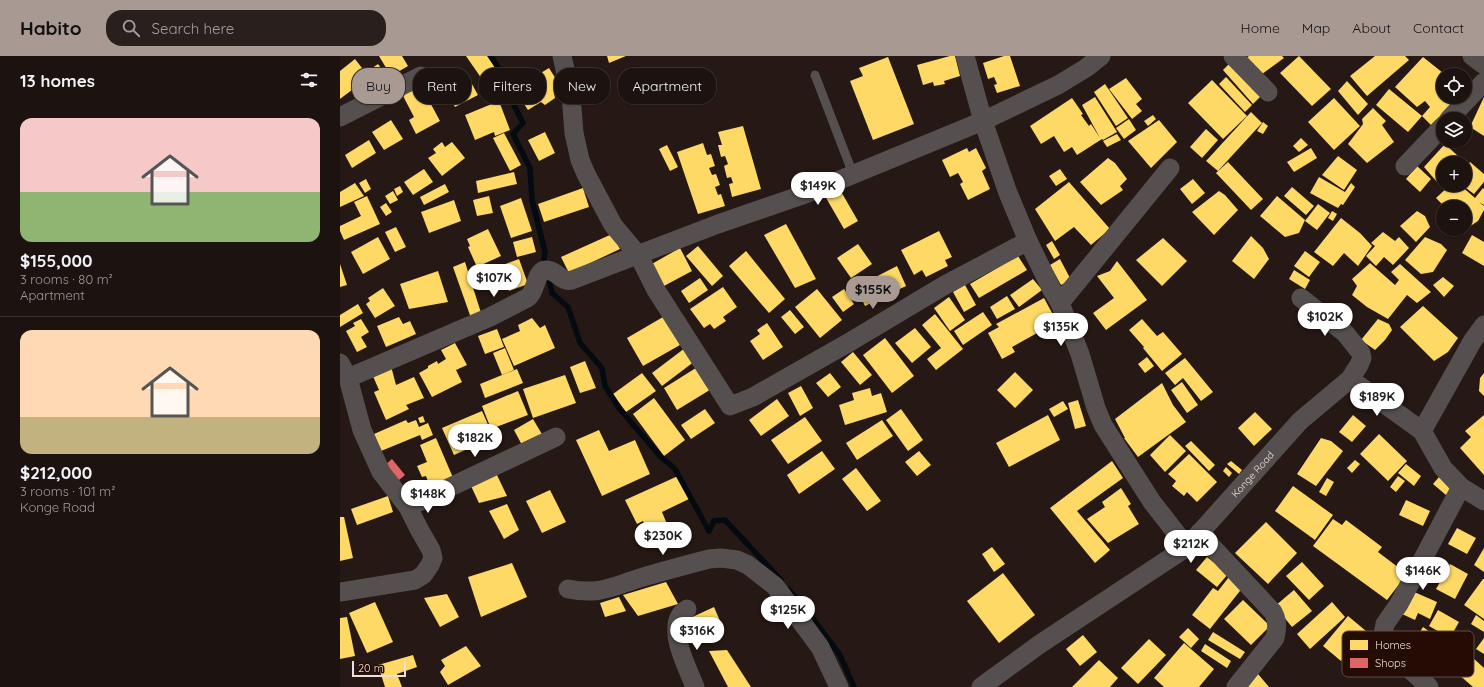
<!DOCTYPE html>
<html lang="en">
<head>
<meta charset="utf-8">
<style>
	body { margin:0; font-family:Quicksand,sans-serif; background:#29201d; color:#f1f3f6; height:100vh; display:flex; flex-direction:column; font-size:15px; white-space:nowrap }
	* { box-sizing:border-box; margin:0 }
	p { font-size:13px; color:#a09e9e }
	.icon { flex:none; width:22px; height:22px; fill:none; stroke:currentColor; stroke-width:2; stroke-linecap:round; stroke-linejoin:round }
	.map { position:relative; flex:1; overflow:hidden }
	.sheet { display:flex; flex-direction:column; background:#1c120f; width:340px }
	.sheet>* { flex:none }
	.banner { position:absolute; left:12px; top:12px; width:380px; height:36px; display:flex; gap:8px }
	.controls { position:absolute; left:1096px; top:12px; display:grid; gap:8px }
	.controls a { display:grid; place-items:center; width:36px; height:36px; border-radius:50%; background:#1c120f; box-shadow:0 1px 3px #0004,0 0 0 1px #3a322f; font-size:20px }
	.scale { position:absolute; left:12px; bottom:10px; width:54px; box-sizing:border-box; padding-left:4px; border:2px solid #f0ded8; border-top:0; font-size:11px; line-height:14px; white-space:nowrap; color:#f0ded8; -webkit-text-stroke:3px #240c04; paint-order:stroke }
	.price { position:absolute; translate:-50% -34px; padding:0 9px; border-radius:14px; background:#fff; color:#222; font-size:13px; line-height:26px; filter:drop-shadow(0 1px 2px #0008) }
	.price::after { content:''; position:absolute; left:50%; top:24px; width:12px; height:9px; margin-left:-6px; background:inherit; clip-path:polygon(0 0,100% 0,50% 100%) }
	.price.on { background:#a99993; color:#111 }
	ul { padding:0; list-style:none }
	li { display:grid; align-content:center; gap:8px; height:212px; padding:0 20px }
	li+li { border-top:1px solid #3a322f }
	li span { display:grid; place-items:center; height:124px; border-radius:12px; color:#555 }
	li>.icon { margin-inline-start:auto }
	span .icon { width:72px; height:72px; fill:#fffc; stroke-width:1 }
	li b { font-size:17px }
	h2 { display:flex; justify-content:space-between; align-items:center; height:48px; padding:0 20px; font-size:17px }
	.chip { padding:0 14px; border-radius:16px; background:#1c120f; box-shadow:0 1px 3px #0004,0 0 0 1px #3a322f; font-size:14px; line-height:36px }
	.chip.on { background:#a99993; color:#111 }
	header { display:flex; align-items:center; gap:24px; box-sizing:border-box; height:56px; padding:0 20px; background:#a99993; color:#111 }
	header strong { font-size:19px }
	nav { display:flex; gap:22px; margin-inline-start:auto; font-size:14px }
	.search { width:280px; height:36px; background:#29201d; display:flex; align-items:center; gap:10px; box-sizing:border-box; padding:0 14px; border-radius:16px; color:#a09e9e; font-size:15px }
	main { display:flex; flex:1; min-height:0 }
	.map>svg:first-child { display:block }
	.homes { fill:#ffd966 }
	.shops { fill:#e06666 }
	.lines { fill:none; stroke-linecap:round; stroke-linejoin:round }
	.stream { stroke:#030a10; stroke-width:5.5 }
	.service { stroke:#55504f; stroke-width:9 }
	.minor { stroke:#55504f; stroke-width:19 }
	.labels { text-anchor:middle; stroke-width:4; stroke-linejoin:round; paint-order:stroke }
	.street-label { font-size:10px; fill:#f0ded8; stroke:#240c04 }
	.key { fill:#240c04; stroke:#614b44; stroke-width:1 }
	.key-label { font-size:11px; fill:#f0ded8 }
</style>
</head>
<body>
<header>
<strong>Habito</strong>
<div class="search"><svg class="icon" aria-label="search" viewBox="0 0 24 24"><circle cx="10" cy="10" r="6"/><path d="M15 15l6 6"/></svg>Search here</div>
<nav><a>Home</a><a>Map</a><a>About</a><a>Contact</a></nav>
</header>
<main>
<section class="sheet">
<h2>13 homes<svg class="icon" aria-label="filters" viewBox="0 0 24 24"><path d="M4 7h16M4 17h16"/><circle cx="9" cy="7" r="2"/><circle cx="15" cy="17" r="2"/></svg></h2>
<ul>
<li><span style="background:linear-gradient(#f6c9c9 60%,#8fb573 0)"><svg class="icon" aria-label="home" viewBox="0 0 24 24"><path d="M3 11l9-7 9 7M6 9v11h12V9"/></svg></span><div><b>$155,000</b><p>3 rooms · 80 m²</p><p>Apartment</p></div></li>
<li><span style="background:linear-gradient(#ffd9b3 70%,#c2b280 0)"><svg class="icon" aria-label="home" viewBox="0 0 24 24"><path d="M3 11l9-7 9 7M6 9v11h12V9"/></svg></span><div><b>$212,000</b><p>3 rooms · 101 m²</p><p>Konge Road</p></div></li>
</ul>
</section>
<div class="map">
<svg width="1144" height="631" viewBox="0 0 1144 631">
	<rect width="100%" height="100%" fill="#261814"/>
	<g class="homes">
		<path d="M39 0H62L68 10 51 20Z"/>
		<path d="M126 0H147L169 32 155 42Z"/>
		<path d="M267 0H286L269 7Z"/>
		<path d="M610 0H615L620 20 604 25 605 28 594 30 593 26 583 29 577 9Z"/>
		<path d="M664 0H670L680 30 657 37 654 29 657 28 654 21 648 23 643 7Z"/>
		<path d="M909 0H942L944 2 918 21 905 3Z"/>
		<path d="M959 0 991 33 972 50 940 17Z"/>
		<path d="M1035 0H1065L1069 4 1027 40 1010 20Z"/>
		<path d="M548 1 574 68 533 84 510 25 523 20 519 12Z"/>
		<path d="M1083 1 1103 17 1099 22 1103 25V41H1114L1116 44 1091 69 1082 60 1090 51 1085 45 1077 51 1055 31Z"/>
		<path d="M15 3 29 21 0 43V15Z"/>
		<path d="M890 7 921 40 913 48 883 14Z"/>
		<path d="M38 8 50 25 40 32 28 15Z"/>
		<path d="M209 12 221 31 214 36 215 42 205 49 201 46 188 54 174 33Z"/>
		<path d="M128 21 138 39 115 51 105 33Z"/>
		<path d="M886 21 912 49 905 56 879 28Z"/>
		<path d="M786 22 802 43 796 48 802 55 792 63 769 33Z"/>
		<path d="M872 24 907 60 883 83 848 47Z"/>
		<path d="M1007 25 1028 48 1018 59 998 35Z"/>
		<path d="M80 28 100 65 76 78 69 64 74 61 62 38Z"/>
		<path d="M765 28 788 62 776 70 754 36Z"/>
		<path d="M1049 33 1082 60 1068 76 1036 49Z"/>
		<path d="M755 41 777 76 763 84 762 83 737 99 732 91 724 96 714 80 701 88 690 70 732 42 743 58 741 59 749 70 751 68 760 82 742 49Z"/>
		<path d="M1144 41V80L1130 71Z"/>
		<path d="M994 42 1020 70 994 94 968 66Z"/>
		<path d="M159 45 170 74 155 80 154 76 135 84 125 59Z"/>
		<path d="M1033 52 1046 65 1042 69 1054 86 1027 107 1008 88 1023 68 1022 63Z"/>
		<path d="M911 56 922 67 878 115 866 105Z"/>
		<path d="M813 59 816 63 808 70 804 65Z"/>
		<path d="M789 63 796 74 784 83 776 72Z"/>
		<path d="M51 64 63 83 44 94 32 76Z"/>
		<path d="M819 64 837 86 811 112 788 85Z"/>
		<path d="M923 66 928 70 923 78 917 75Z"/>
		<path d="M403 70 421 133 392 141 389 128 393 127 391 121 387 122 384 110 388 108 385 100 381 101 378 89H382L378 76Z"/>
		<path d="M866 73 878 84 862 102 850 91Z"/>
		<path d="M205 76 215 97 199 105 188 84Z"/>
		<path d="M164 77 181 109 170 115 153 82Z"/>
		<path d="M777 78 781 84 767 91 763 85Z"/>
		<path d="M961 82 968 89 959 96 953 90Z"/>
		<path d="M29 84 36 97 12 112 5 99Z"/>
		<path d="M102 86 105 91 112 86 125 102 102 120 88 102 96 97 93 93Z"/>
		<path d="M363 87 367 99 371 98 375 110 369 112 372 119 376 118 380 129 375 131 378 139 381 138 385 150 358 158 337 96Z"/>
		<path d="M1105 88 1119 101 1114 107H1103V119L1097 126 1084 111Z"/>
		<path d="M327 89 338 111 330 115 319 93Z"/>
		<path d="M627 92 629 96 636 92 646 112 642 115 650 133 628 144 620 128 623 126 618 117 610 121 602 104Z"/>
		<path d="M971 92 977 102 954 116 947 106Z"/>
		<path d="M998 100 1017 114 1004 134 982 119Z"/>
		<path d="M768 102 775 107 787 123 780 130 783 134 761 149 740 126Z"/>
		<path d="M888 106 923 143 911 154 876 117Z"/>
		<path d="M1130 106 1144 118V126L1134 138 1122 129H1125V112Z"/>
		<path d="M1077 110 1091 123 1080 136 1066 123Z"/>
		<path d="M84 113 93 126 73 139 64 126Z"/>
		<path d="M720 113 727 123 716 130 709 120Z"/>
		<path d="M174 116 177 128 138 137 136 125Z"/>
		<path d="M979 121 1005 136 1011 127 1015 131 1003 149 1001 148 998 152 970 137Z"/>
		<path d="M26 123 31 133 25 137 19 127Z"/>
		<path d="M853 123 865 137 852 148 840 133Z"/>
		<path d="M729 126 770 173 751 189 734 171 715 185 695 153Z"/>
		<path d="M15 127 24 140 0 151V136Z"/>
		<path d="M105 128 109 136 84 149 80 141Z"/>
		<path d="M1110 129H1120L1135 142 1143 132 1144 133V149L1139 146 1144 150V154L1138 165 1126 173 1125 151H1105L1096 142Z"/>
		<path d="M60 130 63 136 57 140 54 133Z"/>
		<path d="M952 131 974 150 966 159 944 140Z"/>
		<path d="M243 132 249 151 204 166 198 148Z"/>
		<path d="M499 132 518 165 504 173 485 140Z"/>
		<path d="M53 135 58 144 50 148 45 140Z"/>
		<path d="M879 135 885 139 898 154 874 179 852 156Z"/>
		<path d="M27 140 40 168 4 184 0 175V170L21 160 14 146Z"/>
		<path d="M149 140 153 157 137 160 133 144Z"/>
		<path d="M937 140 965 164 959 177 945 181 920 160Z"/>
		<path d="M181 142 192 175 171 182 160 150Z"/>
		<path d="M114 144 121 165 89 177 81 156Z"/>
		<path d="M46 147 52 156 46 160 40 151Z"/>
		<path d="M978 148 990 157 977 174 965 165Z"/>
		<path d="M992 155 997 158 993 165 988 162Z"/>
		<path d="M1077 155 1085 160 1090 171 1076 186 1060 170Z"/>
		<path d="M1001 162 1020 177 1032 190 1018 210 1004 197 993 210 974 196Z"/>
		<path d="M446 168 476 223 455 232 424 179Z"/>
		<path d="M56 171 66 191 55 196 45 176Z"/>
		<path d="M148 173 161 200 137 211 128 191 130 190 127 183Z"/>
		<path d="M599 175 612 201 605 204 608 210 586 221 582 214 574 219 561 194Z"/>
		<path d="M1043 176 1055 185 1059 181 1069 192 1053 209 1044 201 1036 210 1026 200 1035 190 1031 187Z"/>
		<path d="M272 178 280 193 229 217 221 201Z"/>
		<path d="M1132 179 1144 186V210L1122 197Z"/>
		<path d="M911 180 923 192 929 203 914 223 892 205Z"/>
		<path d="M38 181 50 203 23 218 11 196Z"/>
		<path d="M192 181 196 196 177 201 173 186Z"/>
		<path d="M1085 181 1101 188 1107 194 1093 216 1081 218 1065 204Z"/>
		<path d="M823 182 847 205 822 230 796 204Z"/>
		<path d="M712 185 720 199 714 203 706 189Z"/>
		<path d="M518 188 532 208 511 222 497 202Z"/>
		<path d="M358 190 383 220 372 230 346 200Z"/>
		<path d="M340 192 352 215 322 231 310 209Z"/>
		<path d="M406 195 445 243 429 257 389 210Z"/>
		<path d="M965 195 980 206 969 221 954 210Z"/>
		<path d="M678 200 687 214 639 242 630 228Z"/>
		<path d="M179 203 188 228 169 235 160 210Z"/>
		<path d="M720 203 731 224 721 229 710 209Z"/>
		<path d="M777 205 807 244 766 274 753 257 774 242 757 220 770 215Z"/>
		<path d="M125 206 142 260 131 262 113 211Z"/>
		<path d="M1030 207 1055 229 1059 224 1051 216 1060 208 1091 236 1077 247 1067 239 1048 263 1027 251 1012 239 1017 230 1012 223Z"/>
		<path d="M0 208 7 229 0 231Z"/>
		<path d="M557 210 566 230 525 250 516 231Z"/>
		<path d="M954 214 970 224 965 233 949 223Z"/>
		<path d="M98 215 108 246 69 253 60 228Z"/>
		<path d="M1103 221 1114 230 1104 241 1093 229Z"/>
		<path d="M360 222 368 234 349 247 341 235Z"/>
		<path d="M693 223 702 234 679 251 670 239Z"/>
		<path d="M625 229 636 249 624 256 613 236Z"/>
		<path d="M383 231 397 251 383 261 386 265 374 273 370 268 364 272 350 253Z"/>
		<path d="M43 232 55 250 35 262 26 248 30 245 28 242Z"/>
		<path d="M477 233 502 264 480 282 455 251Z"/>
		<path d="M504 233 514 248 503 256 492 241Z"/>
		<path d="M667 240 675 253 657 263 650 251Z"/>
		<path d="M609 241 625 264 610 275 594 252Z"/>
		<path d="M704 242 717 266 672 291 675 296 662 303 648 277 659 271 656 268Z"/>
		<path d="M18 248 23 257 0 271V259Z"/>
		<path d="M1083 250 1118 282 1108 296 1094 305 1060 271Z"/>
		<path d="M450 254 464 271 455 278 441 261Z"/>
		<path d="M643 256 652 269 623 289 614 275Z"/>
		<path d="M595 258 623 293 596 314 587 303 601 292 582 269Z"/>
		<path d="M59 261 63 268 70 265 76 278 46 291 37 270Z"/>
		<path d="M323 261 340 289 303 310 287 282Z"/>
		<path d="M192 262 200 272 205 269 215 292 174 310 162 283 180 275 178 269Z"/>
		<path d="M21 263 29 276 21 281 27 291 17 296 6 275 15 270 13 267Z"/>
		<path d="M802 263 817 280 823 276 842 298 822 315 803 292 804 291 789 274Z"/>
		<path d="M1038 263 1049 268 1052 274 1045 284 1035 294 1021 284Z"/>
		<path d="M427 267 443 291 423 304 410 285 420 278 417 274Z"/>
		<path d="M575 272 591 291 572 307 555 287Z"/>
		<path d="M157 273 164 291 145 298 138 280Z"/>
		<path d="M545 282 574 320 552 337 523 299Z"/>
		<path d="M115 287 127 309 116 314 122 326 92 341 79 317 88 312V310L97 305 98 308 106 303 101 294Z"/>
		<path d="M165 292 174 314 162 319 153 297Z"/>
		<path d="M345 292 355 305 322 330 312 317Z"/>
		<path d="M513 296 532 319 520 329 501 306Z"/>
		<path d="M807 301 814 310 805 317 798 308Z"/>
		<path d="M845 302 873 336 861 345 843 322 835 329 825 317Z"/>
		<path d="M245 305 256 332 240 337 230 311Z"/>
		<path d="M51 310 56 329 74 321 84 342 66 349 69 353 46 364 34 336 39 334 32 318Z"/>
		<path d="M359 310 373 332 337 354 324 332Z"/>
		<path d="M177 313 183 327 145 342 140 328Z"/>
		<path d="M675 316 693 334 675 352 657 334Z"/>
		<path d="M302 317 316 335 286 356 273 338Z"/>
		<path d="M490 317 501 331 488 341 476 327Z"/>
		<path d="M1144 317V340L1139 335 1140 322Z"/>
		<path d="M225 319 236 347 193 362 183 333Z"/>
		<path d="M842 326 858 349 847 357 831 334Z"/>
		<path d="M822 327 833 349 846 366 798 401 784 382H785L775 363Z"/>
		<path d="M461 330 473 352 460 360 448 337Z"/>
		<path d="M530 332 532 340 541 337 547 356 505 369 499 349 514 344 512 337Z"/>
		<path d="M178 335 188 359 151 373 142 350Z"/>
		<path d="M314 342 345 384 324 400 293 358Z"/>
		<path d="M437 343 449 360 421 380 409 364Z"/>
		<path d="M738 344 746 370 735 373 728 347Z"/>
		<path d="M723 345 728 353 714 361 709 353Z"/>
		<path d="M365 353 375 367 351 383 341 369Z"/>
		<path d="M561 353 583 384 568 395 546 364Z"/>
		<path d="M142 355 150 373 131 382 134 390 114 399 102 372Z"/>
		<path d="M915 356 932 373 914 390 898 372Z"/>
		<path d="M708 359 720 384 669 411 656 387Z"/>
		<path d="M1013 359 1026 370 1012 386 999 376Z"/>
		<path d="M1144 359V419L1120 392 1131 381 1125 375Z"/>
		<path d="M83 360 85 366 80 367 78 362Z"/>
		<path d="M465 361 482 385 448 408 431 384Z"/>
		<path d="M193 363 203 380 183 391 174 374Z"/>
		<path d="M66 364 68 367 76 364 79 371 88 367 93 379 82 384 80 379 41 395 34 378Z"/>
		<path d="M542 364 553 380 517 404 506 387Z"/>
		<path d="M259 374 269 395 295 384 310 418 262 440 236 384Z"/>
		<path d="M1039 378 1067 405 1048 425 1020 398Z"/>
		<path d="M830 379 846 395 825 416 810 399Z"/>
		<path d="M96 382 114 424 91 434 86 420 82 421 77 410 87 406 80 389Z"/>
		<path d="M981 382 991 385 1003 395 976 430 957 418Z"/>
		<path d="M851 385 875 409 869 415 845 390Z"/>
		<path d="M482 395 495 413 459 438 447 419Z"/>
		<path d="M579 395 591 409 577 420 565 406Z"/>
		<path d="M849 398 877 426 857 446 847 436 844 440 832 430 836 425 828 418Z"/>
		<path d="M1015 404 1020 408 1012 417 1007 412Z"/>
		<path d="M772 405 783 422 737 455 770 494 755 507 710 452Z"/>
		<path d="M891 405 902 414 899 418 887 408Z"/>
		<path d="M1066 408 1081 420 1074 430 1058 417Z"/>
		<path d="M886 411 892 417 889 421 883 415Z"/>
		<path d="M516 412 541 445 527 455 502 423Z"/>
		<path d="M156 417 167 440 139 447 131 430Z"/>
		<path d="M338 420 349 443 322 456 327 468 308 477 303 465 297 468 285 444Z"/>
		<path d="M1058 420 1065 425 1056 436 1050 431Z"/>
		<path d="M1099 421 1112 432 1106 439 1093 428Z"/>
		<path d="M987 422 994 426 986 440 979 436Z"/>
		<path d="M953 430 993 459 975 484 935 455Z"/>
		<path d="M781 432 791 448 788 450 799 468 768 487 747 463 765 451 762 446Z"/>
		<path d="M210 434 226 466 202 477 186 445Z"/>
		<path d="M48 440 53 456 17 469 11 453Z"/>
		<path d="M1066 444 1090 455 1083 470 1059 459Z"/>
		<path d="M167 448 179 474 164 483 149 455Z"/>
		<path d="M0 461H4L13 502 0 505Z"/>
		<path d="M993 463 1002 469 1006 464 1042 491 1038 496 1067 518 1047 544 973 490Z"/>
		<path d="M926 466 957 497 928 528 895 497Z"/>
		<path d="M1117 472 1136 482 1127 498 1108 488Z"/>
		<path d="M652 491 665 508 654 516 642 498Z"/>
		<path d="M1144 492V516L1134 509Z"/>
		<path d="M867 501 888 518 877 531 856 514Z"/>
		<path d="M962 506 984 530 969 544 946 520Z"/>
		<path d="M172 507 187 541 141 561 128 521Z"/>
		<path d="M1110 508 1128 518 1115 543 1096 533Z"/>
		<path d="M663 517 695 559 659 587 627 545Z"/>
		<path d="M889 521 903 531 870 573 852 559 873 532 878 535Z"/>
		<path d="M1143 523H1144V563L1124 549Z"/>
		<path d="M326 526 338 548 298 560 283 539Z"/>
		<path d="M954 534 972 555 952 571 935 550Z"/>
		<path d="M1072 535 1097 546 1090 563 1078 557 1075 564 1062 558Z"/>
		<path d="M107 538 119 561 100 571 84 542Z"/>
		<path d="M279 541 286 555 265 561 260 547Z"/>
		<path d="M903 544 930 570 911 589 884 563Z"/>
		<path d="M35 546 53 586 27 597 9 557Z"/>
		<path d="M992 546 1005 561 970 593 957 578Z"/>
		<path d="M374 551 383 572 362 582 348 563Z"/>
		<path d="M1098 554 1119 566 1110 582 1089 570Z"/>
		<path d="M1136 559 1144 565V576L1131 568Z"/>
		<path d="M1008 560 1026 575 1001 605 983 590Z"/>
		<path d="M7 561 15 600 0 603V562Z"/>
		<path d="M1083 571 1096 580 1083 598 1071 590Z"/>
		<path d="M848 572 859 583 851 592 839 581Z"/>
		<path d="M873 576 905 596 900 603 868 584Z"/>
		<path d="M743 579 757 596 740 610 726 593Z"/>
		<path d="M1144 582V598L1136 593Z"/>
		<path d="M809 583 826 599 798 628 781 612Z"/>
		<path d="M844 587 874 613 859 631H824L814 622Z"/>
		<path d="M865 588 891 605 887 612 861 595Z"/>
		<path d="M126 590 141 610 108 629 100 616 105 610 101 604Z"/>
		<path d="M387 594 411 631H388L369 595Z"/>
		<path d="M73 599 77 611 57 618 62 631H45L38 609Z"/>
		<path d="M1132 601 1144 612V631H1133L1117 617Z"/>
		<path d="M759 604 778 622 770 631H732Z"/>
		<path d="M918 618 929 631H903Z"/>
	</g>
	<path class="shops" d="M52 403 65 419 59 424 45 409Z"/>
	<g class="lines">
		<g class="stream">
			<path d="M151 0 170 31 168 37 183 67 173 78 190 112 192 144 205 196 204 204 206 210"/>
			<path d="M208 219 212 237 228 251 240 287 262 312 265 330 279 352 320 400 335 413 369 475"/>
			<path d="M369 475 374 465 385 464 441 524"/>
			<path d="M449 534 464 551 500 599 514 631"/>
		</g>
		<path class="service" d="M475 19 513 118"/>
		<g class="minor">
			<path d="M222 0 231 39 234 77 240 104 246 118 273 169 299 200 316 234 390 350 413 341 508 287 605 229 688 185"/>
			<path d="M625 0 643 65 668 137 688 185 712 234 720 247 740 298 756 352 763 369 812 446 847 491"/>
			<path d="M893 0 928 36"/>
			<path d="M1132 0 1144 9"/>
			<path d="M0 61 81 20"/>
			<path d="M1109 63 1144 26"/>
			<path d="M1065 110 1103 70"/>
			<path d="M720 247 830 112"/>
			<path d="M0 307 8 322 22 374 41 416 68 451 79 473 91 494 93 502 90 509 83 519 75 524 0 536"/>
			<path d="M8 322 150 261 187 242C197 236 195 213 207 214 218 215 221 227 232 224L378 168 468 137 643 65 718 29 746 12 761 0"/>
			<path d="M1010 323 1082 375 1103 412 1121 431 1144 445"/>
			<path d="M1082 375 1133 284 1144 269"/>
			<path d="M68 451 216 381"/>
			<path d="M859 477 933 556C938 565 937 572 935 582L896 631"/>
			<path d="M228 533C260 539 271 531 300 522 323 515 346 509 369 503L381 502 397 504 408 509 435 530 480 591 499 631"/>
			<path d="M347 553C345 555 341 557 340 560 329 578 348 613 355 631"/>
			<path id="s1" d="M641 631 700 588 847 491 960 365 1010 323 1019 309 1022 302 1021 297 1005 277 961 242"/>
			<path d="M1089 631 1044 589 1043 579 1045 568 1059 548 1121 431"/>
		</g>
	</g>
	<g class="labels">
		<g class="street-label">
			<text dy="4" stroke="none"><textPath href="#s1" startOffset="347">Konge Road</textPath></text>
		</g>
	</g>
	<rect x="1002" y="575" width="132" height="46" rx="6" class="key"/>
	<rect x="1010" y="584" width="18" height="10" fill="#ffd966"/>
	<rect x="1010" y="602" width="18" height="10" fill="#e06666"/>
	<g class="key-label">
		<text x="1035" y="593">Homes</text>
		<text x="1035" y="611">Shops</text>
	</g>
</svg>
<div class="controls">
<a><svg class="icon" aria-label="locate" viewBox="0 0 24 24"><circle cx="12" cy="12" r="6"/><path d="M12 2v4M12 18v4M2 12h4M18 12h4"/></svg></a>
<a><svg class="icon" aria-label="layers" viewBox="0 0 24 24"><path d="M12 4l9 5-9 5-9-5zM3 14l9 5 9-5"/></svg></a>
<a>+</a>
<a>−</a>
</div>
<div class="scale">20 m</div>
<b class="price" style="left:478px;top:150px">$149K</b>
<b class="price" style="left:154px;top:242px">$107K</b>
<b class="price on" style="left:533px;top:254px">$155K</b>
<b class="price" style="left:985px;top:281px">$102K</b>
<b class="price" style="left:721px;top:291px">$135K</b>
<b class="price" style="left:1037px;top:361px">$189K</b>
<b class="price" style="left:135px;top:402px">$182K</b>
<b class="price" style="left:88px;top:458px">$148K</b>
<b class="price" style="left:323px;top:500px">$230K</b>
<b class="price" style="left:851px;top:508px">$212K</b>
<b class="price" style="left:1083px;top:535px">$146K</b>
<b class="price" style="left:448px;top:574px">$125K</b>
<b class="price" style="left:357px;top:595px">$316K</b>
<div class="banner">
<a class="chip on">Buy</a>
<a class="chip">Rent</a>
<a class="chip">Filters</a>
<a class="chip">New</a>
<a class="chip">Apartment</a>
</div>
</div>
</main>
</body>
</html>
